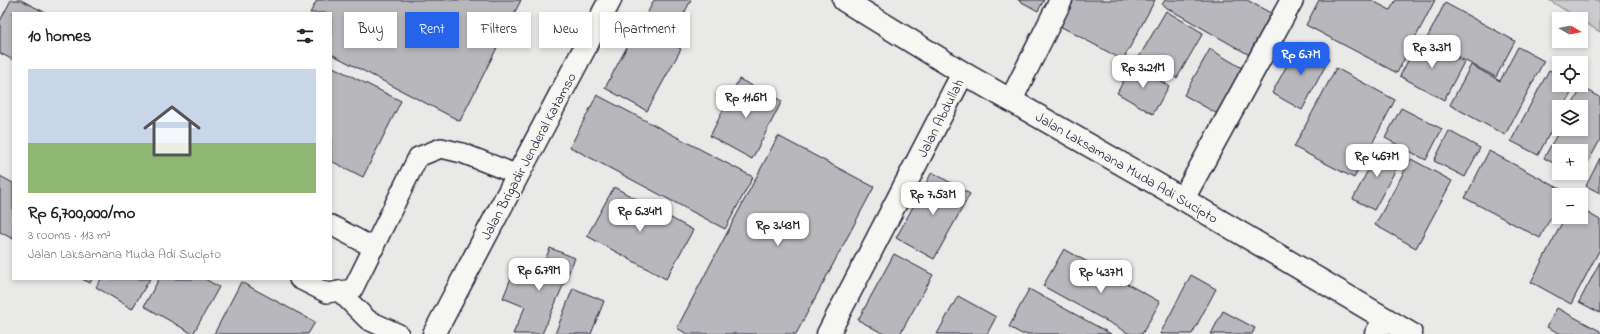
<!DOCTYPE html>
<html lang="en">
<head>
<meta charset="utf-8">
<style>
	body { margin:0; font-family:"Indie Flower",sans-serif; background:#f2f2f2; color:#222; height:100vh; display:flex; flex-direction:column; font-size:15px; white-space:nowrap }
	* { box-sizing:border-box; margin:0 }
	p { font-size:13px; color:#767676 }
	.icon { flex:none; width:22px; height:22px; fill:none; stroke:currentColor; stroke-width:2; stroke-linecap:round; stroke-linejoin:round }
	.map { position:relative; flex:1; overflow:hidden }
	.details { position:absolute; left:12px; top:12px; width:320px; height:268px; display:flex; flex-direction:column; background:#fff; border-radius:0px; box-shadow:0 2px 6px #0003 }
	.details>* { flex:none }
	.top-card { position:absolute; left:344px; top:12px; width:380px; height:36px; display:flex; gap:8px }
	.needle { width:26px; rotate:99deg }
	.fabs { position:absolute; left:1552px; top:12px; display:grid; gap:8px }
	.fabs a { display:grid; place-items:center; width:36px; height:36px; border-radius:0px; background:#fff; box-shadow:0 2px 6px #0003; font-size:20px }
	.price { position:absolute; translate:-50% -34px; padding:0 9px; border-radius:8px; background:#fff; color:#222; font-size:13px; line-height:26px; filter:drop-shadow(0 1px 2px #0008) }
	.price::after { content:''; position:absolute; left:50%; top:24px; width:12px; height:9px; margin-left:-6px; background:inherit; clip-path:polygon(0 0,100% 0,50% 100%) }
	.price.selected { background:#2563eb; color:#fff }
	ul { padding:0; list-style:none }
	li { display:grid; align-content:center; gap:8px; height:212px; padding:0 16px }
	li span { display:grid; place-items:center; height:124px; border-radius:0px; color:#555 }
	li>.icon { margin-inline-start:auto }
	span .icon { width:72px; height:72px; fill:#fffc; stroke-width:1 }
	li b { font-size:17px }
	h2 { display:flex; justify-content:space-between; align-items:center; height:48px; padding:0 16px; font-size:17px }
	.chip { padding:0 14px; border-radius:0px; background:#fff; box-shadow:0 2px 6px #0003; font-size:14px; line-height:36px }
	.chip.selected { background:#2563eb; color:#fff }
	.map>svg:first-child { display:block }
	.green { fill:#ccccce; stroke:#777784 }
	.building { fill:#b8b8bc; stroke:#22223b }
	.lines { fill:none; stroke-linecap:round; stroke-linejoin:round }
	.service-casing { stroke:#22223b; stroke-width:22 }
	.minor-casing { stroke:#22223b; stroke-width:25 }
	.secondary-casing { stroke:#22223b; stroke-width:25 }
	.service { stroke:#f6f6f2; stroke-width:19 }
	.minor { stroke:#f6f6f2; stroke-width:22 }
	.secondary { stroke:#f6f6f2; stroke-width:22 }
	.labels { text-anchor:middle; stroke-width:3; stroke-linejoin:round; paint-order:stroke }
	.street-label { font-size:14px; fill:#22223b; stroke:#f6f6f2 }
</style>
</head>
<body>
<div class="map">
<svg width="1600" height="334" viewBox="0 0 1600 334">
	<rect width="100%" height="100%" fill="#e9e9e7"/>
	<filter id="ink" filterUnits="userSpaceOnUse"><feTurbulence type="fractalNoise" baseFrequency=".025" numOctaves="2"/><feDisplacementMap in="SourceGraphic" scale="8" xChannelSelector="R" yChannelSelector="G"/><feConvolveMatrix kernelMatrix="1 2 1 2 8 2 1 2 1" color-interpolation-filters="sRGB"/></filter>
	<g filter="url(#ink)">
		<path class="green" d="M1549 0H1600V32Z"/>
		<g class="building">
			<path d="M11 0H21L46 13H13V60L0 53V21Z"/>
			<path d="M317 0H521L460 121 331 54V13H310Z"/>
			<path d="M654 0H691L672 37 643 22Z"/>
			<path d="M1018 0H1044L1038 11Z"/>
			<path d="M1071 0H1155L1123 60 1058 25Z"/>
			<path d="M1165 0H1247L1276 16 1253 57 1162 5Z"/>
			<path d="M1319 0H1371L1390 10 1396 0H1435L1397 73 1306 25Z"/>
			<path d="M1445 3 1515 41 1496 77 1426 40Z"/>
			<path d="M1166 11 1203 33 1177 78 1139 57Z"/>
			<path d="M638 26 681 49 647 111 605 88Z"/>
			<path d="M1420 38 1464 62 1444 100 1400 76Z"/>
			<path d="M1299 43 1329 59 1302 110 1272 93Z"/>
			<path d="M1518 47 1544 61 1505 135 1450 105 1471 65 1500 81Z"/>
			<path d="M1210 49 1247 71 1221 116 1184 95Z"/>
			<path d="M1132 65 1169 86 1153 114 1117 93Z"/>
			<path d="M331 66 401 101 363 177 331 161Z"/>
			<path d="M1336 68 1395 100 1354 178 1294 147Z"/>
			<path d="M1549 70 1559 75V85H1575L1564 107H1559V116L1538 155 1511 141Z"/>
			<path d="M739 79 782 101 752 159 710 136Z"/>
			<path d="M1582 87 1600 97V140L1580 177 1573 173H1581V151H1559V166L1544 158 1560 129H1581V107H1571Z"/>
			<path d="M597 95 753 177 725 229 570 147Z"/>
			<path d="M1401 108 1442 129 1426 160 1385 138Z"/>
			<path d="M1449 131 1480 148 1465 177 1434 161Z"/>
			<path d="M778 136 874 187 796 334H687L677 328Z"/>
			<path d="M1380 147 1402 158 1374 210 1353 199Z"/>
			<path d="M1489 151 1564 191 1562 195H1559V201L1540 238 1465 198Z"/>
			<path d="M1600 158V193L1586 186Z"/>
			<path d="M1411 159 1452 181 1416 248 1375 225Z"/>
			<path d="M932 172 970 194 934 259 896 238Z"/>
			<path d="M0 176 13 183V239L0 232Z"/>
			<path d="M614 187 693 230 666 279 587 236Z"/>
			<path d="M1581 209 1600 220V249L1571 304 1531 282 1565 217H1581Z"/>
			<path d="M550 248 575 258 542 334H513L525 307 503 298 515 268 538 277Z"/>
			<path d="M1064 249 1160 302 1142 334H1130L1043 286Z"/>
			<path d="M894 254 933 275 900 334H884L858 320Z"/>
			<path d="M1600 262V313L1579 302Z"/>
			<path d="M1191 275 1216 289 1192 334H1160Z"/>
			<path d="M82 279H92L90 283Z"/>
			<path d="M101 279H150L132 309 96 287Z"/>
			<path d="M159 279H205L219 287 193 334 144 306Z"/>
			<path d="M241 282 315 322 308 334H214Z"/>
			<path d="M573 288 604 301 591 334H555Z"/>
			<path d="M1029 289 1111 334H1022L1009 327Z"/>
			<path d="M958 296 996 317 987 334H937Z"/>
			<path d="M1557 308 1600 331V334H1561L1547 327Z"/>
			<path d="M1223 311 1255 328 1252 334H1211Z"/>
		</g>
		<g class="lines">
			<defs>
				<g id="service">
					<path d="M331 225 374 248"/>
					<path d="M299 279 327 293 353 289 418 157 441 148 462 153 518 175"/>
					<path d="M339 291 368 320 399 334"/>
				</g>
				<g id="minor">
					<path d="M1011 100 1061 0"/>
					<path d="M1183 199 1292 0"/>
					<path d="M434 334 610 0"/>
					<path d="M828 334 963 73"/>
					<path d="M1376 334 1385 319"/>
				</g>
				<path id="secondary" d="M844 0 963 73 1183 199 1411 334"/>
			</defs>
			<use href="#service" class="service-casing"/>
			<use href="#minor" class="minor-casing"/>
			<use href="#secondary" class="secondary-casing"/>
			<use href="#service" class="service"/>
			<use href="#minor" class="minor"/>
			<use href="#secondary" class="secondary"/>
		</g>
	</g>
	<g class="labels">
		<g class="street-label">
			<text transform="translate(940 118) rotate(-63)" y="5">Jalan Abdullah</text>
			<text transform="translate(528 156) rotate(-62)" y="5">Jalan Brigadir Jenderal Katamso</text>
			<text transform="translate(1127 167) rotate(30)" y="5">Jalan Laksamana Muda Adi Sucipto</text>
		</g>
	</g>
</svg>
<div class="fabs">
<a><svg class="needle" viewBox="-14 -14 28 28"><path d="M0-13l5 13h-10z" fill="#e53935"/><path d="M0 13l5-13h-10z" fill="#767676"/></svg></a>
<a><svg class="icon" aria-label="locate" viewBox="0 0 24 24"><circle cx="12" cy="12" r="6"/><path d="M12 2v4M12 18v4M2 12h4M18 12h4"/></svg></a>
<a><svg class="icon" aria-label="layers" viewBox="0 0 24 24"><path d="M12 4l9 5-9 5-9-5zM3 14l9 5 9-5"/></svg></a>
<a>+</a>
<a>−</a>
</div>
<b class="price" style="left:1432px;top:69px">Rp 3.3M</b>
<b class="price selected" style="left:1301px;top:76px">Rp 6.7M</b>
<b class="price" style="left:1143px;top:89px">Rp 3.21M</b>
<b class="price" style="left:746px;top:119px">Rp 11.6M</b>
<b class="price" style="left:1377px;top:178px">Rp 4.67M</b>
<b class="price" style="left:933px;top:216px">Rp 7.53M</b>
<b class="price" style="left:640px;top:233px">Rp 6.34M</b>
<b class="price" style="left:778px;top:247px">Rp 3.43M</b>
<b class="price" style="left:539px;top:292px">Rp 6.79M</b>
<b class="price" style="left:1101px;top:294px">Rp 4.37M</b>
<div class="top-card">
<a class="chip">Buy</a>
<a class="chip selected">Rent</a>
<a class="chip">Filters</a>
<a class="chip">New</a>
<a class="chip">Apartment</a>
</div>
<section class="details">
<h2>10 homes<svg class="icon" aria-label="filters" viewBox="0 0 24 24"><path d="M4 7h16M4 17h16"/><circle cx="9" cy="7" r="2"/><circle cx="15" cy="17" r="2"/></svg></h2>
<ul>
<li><span style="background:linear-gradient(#c9d6e8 60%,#8fb573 0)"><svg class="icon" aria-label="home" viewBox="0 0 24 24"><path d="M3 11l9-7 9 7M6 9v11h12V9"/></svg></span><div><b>Rp 6,700,000/mo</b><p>3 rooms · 113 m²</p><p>Jalan Laksamana Muda Adi Sucipto</p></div></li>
</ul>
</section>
</div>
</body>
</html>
